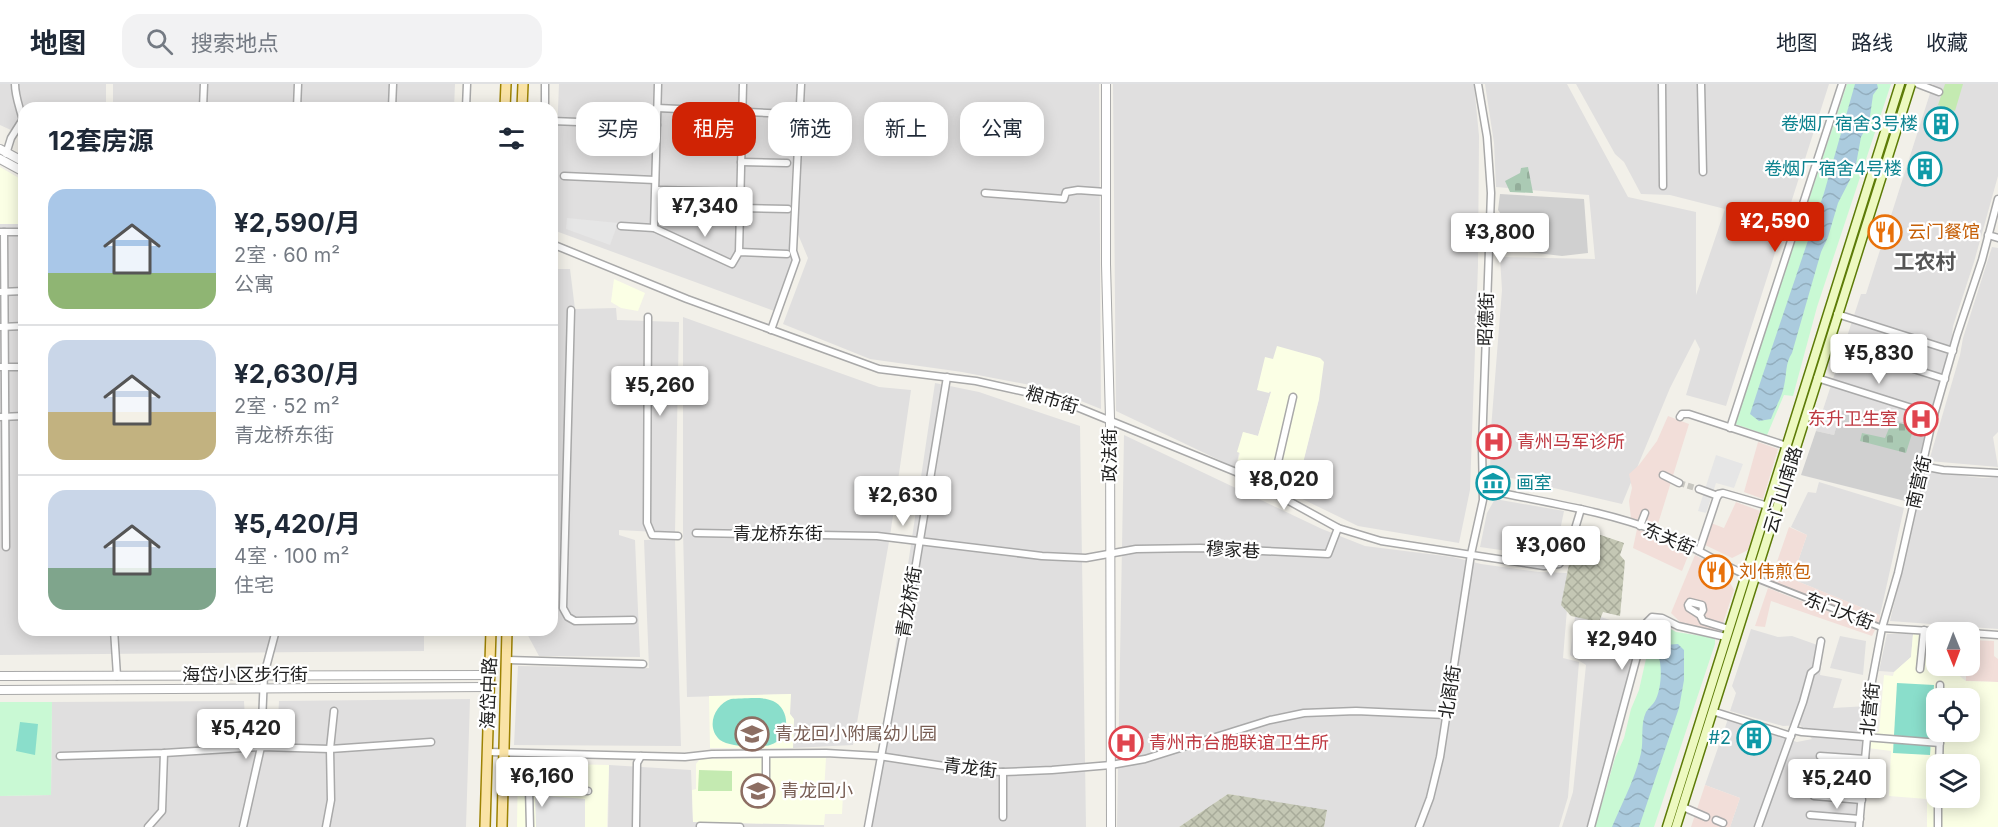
<!DOCTYPE html>
<html lang="zh">
<head>
<meta charset="utf-8">
<style>
	body { margin:0; font-family:Inter,"Noto Sans SC",sans-serif; background:#f2f2f3; color:#1f2937; height:100vh; display:flex; flex-direction:column; font-size:22px; white-space:nowrap }
	* { box-sizing:border-box; margin:0 }
	p { font-size:20px; color:#747a83 }
	.icon { flex:none; width:33px; height:33px; fill:none; stroke:currentColor; stroke-width:2; stroke-linecap:round; stroke-linejoin:round }
	.map { position:relative; flex:1; overflow:hidden }
	.drawer { position:absolute; left:18px; top:18px; width:540px; height:534px; display:flex; flex-direction:column; background:#fff; border-radius:18px; box-shadow:0 3px 15px #0003 }
	.drawer>* { flex:none }
	.banner { position:absolute; left:576px; top:18px; width:570px; height:54px; display:flex; gap:12px }
	.needle { width:39px; rotate:179deg }
	.tools { position:absolute; left:1926px; top:538px; display:grid; gap:12px }
	.tools a { display:grid; place-items:center; width:54px; height:54px; border-radius:12px; background:#fff; box-shadow:0 3px 15px #0003; font-size:30px }
	.price { position:absolute; translate:-50% -51px; padding:0 14px; border-radius:6px; background:#fff; color:#222; font-size:20px; line-height:39px; filter:drop-shadow(0 2px 3px #0008) }
	.price::after { content:''; position:absolute; left:50%; top:36px; width:18px; height:14px; margin-left:-9px; background:inherit; clip-path:polygon(0 0,100% 0,50% 100%) }
	.price.current { background:#d02304; color:#fff }
	ul { padding:0; list-style:none }
	li { display:flex; align-items:center; gap:18px; height:150px; padding:0 30px }
	li+li { border-top:2px solid #e0e1e3 }
	li span { display:grid; place-items:center; flex:none; width:168px; height:120px; border-radius:18px; color:#555 }
	li>.icon { margin-inline-start:auto }
	span .icon { width:72px; height:72px; fill:#fffc; stroke-width:1 }
	li b { font-size:26px }
	h2 { display:flex; justify-content:space-between; align-items:center; height:72px; padding:0 30px; font-size:26px }
	.pill { padding:0 21px; border-radius:18px; background:#fff; box-shadow:0 3px 15px #0003; font-size:21px; line-height:54px }
	.pill.current { background:#d02304; color:#fff }
	header { display:flex; align-items:center; gap:36px; box-sizing:border-box; height:84px; padding:0 30px; background:#fff; border-bottom:2px solid #e0e1e3 }
	header strong { font-size:28px }
	nav { display:flex; gap:33px; margin-inline-start:auto; font-size:21px }
	.search { width:420px; height:54px; background:#f2f2f3; display:flex; align-items:center; gap:15px; box-sizing:border-box; padding:0 21px; border-radius:18px; color:#747a83; font-size:22px }
	.map>svg:first-child { display:block }
	.residential { fill:#e0dfdf }
	.commercial { fill:#f2ded9 }
	.education { fill:#fbffe5; fill-rule:evenodd }
	.religious { fill:#d0d0d0 }
	.construction { fill:url(#construction-cross-hatch) }
	.grass { fill:#c4eab1 }
	.cemetery { fill:url(#cemetery-stones) }
	.park { fill:#c9f9d4 }
	.pitch { fill:#8adecb }
	.parking { fill:#e6e6e6 }
	.water { fill:url(#water-waves) }
	.lines { fill:none; stroke-linecap:round; stroke-linejoin:round }
	.minor-tunnel { stroke:#c8c7c1; stroke-width:6; stroke-dasharray:6 3; stroke-linecap:butt }
	.pedestrian-casing { stroke:#a9a9a9; stroke-width:8 }
	.minor-casing { stroke:#a9a9a9; stroke-width:9 }
	.tertiary-casing { stroke:#a9a9a9; stroke-width:10 }
	.secondary-casing { stroke:#5d7b07; stroke-width:11 }
	.primary-casing { stroke:#9d8203; stroke-width:12 }
	.pedestrian { stroke:#fff; stroke-width:4.5 }
	.minor { stroke:#fff; stroke-width:6 }
	.tertiary { stroke:#fff; stroke-width:8 }
	.secondary { stroke:#edf9c0; stroke-width:8 }
	.primary { stroke:#fae3a6; stroke-width:9 }
	.labels { text-anchor:middle; stroke-width:4.5; stroke-linejoin:round; paint-order:stroke }
	.culture-label { font-size:18px; fill:#0d838f; stroke:#fff; text-anchor:end }
	.food-label { font-size:18px; fill:#c56008; stroke:#fff; text-anchor:start }
	.street-label { font-size:18px; fill:#222; stroke:#fff }
	.health-label { font-size:18px; fill:#be3a42; stroke:#fff; text-anchor:start }
	.education-label { font-size:18px; fill:#785e54; stroke:#fff; text-anchor:start }
	.quarter-label { font-size:21px; font-weight:bold; fill:#555; stroke:#fff }
</style>
</head>
<body>
<header>
<strong>地图</strong>
<div class="search"><svg class="icon" aria-label="search" viewBox="0 0 24 24"><circle cx="10" cy="10" r="6"/><path d="M15 15l6 6"/></svg>搜索地点</div>
<nav><a>地图</a><a>路线</a><a>收藏</a></nav>
</header>
<div class="map">
<svg width="1998" height="743" viewBox="0 0 1998 743">
	<defs>
		<pattern id="construction-cross-hatch" width="8" height="8" patternUnits="userSpaceOnUse" patternTransform="scale(1.5)"><rect width="8" height="8" fill="#c4c7b4"/><path d="M0 0l8 8M0 8l8-8" fill="none" stroke="#a8ab9a"/></pattern>
		<pattern id="cemetery-stones" width="16" height="16" patternUnits="userSpaceOnUse" patternTransform="scale(1.5)"><rect width="16" height="16" fill="#abcab4"/><path d="M2 7V4a2 2 0 0 1 4 0v3zM10 15v-3a2 2 0 0 1 4 0v3z" fill="#93ad9a"/></pattern>
		<pattern id="water-waves" width="16" height="10" patternUnits="userSpaceOnUse" patternTransform="scale(1.5)"><rect width="16" height="10" fill="#abcbde"/><path d="M0 5q4-4 8 0t8 0" fill="none" stroke="#93aebe"/></pattern>
	</defs>
	<rect width="100%" height="100%" fill="#f2f0e9"/>
	<g class="residential">
		<path d="M0 0H106V24H24V52L0 41Z"/>
		<path d="M113 0H455L454 24H113Z"/>
		<path d="M559 0H797L789 153 799 178 777 228 553 146Z"/>
		<path d="M805 0H1099L1101 325 1051 305 962 288 870 275 783 240 808 174 797 148Z"/>
		<path d="M1113 0H1474L1479 52 1478 181 1470 406 1459 459 1358 442 1292 410 1298 398 1319 315 1273 275 1257 306 1271 308 1258 352 1243 348 1236 384 1116 327Z"/>
		<path d="M1485 0H1567L1628 113 1696 128V211L1725 125 1670 111 1641 110 1624 78 1615 70 1576 0H1829L1726 322 1686 311 1700 265 1695 255 1670 304 1622 420 1490 389 1491 345 1502 206 1500 173 1595 175 1589 111 1496 103 1494 59Z"/>
		<path d="M1933 0H1998V92L1974 178 1953 242 1951 261 1927 344 1875 331 1872 334 1841 326 1834 351 1816 347 1861 210H1866Z"/>
		<path d="M0 140H24V546H424V567L0 571Z"/>
		<path d="M1992 163 1998 164V348L1993 353 1998 383 1929 377 1960 271 1963 254Z"/>
		<path d="M552 185H570L575 225 616 224 617 236 679 238 675 449 619 446V451L635 456 640 573 539 572 525 546H552Z"/>
		<path d="M683 233 879 303 911 306 890 452 853 661 793 664 794 636 790 630V610L687 613 683 447Z"/>
		<path d="M935 299 979 308 1080 342 1086 743H869Z"/>
		<path d="M1124 351 1322 445 1365 462 1453 473 1481 480 1539 488 1570 489 1563 574 1579 578 1568 713 1559 743H1324L1327 727 1228 710 1179 743H1117Z"/>
		<path d="M1925 387 1982 394 1998 393V545L1890 537Z"/>
		<path d="M1819 398 1904 424 1880 531 1792 495 1807 451 1791 443 1808 408 1816 409Z"/>
		<path d="M1495 415 1564 427 1555 471 1548 473 1480 463 1487 429Z"/>
		<path d="M675 455 681 662 514 661 518 582 649 584 644 456Z"/>
		<path d="M1576 525 1638 545 1639 561 1588 743H1562L1573 708 1586 581 1570 571Z"/>
		<path d="M1751 545 1778 553 1792 552 1823 563 1820 591 1842 595 1833 624 1868 622 1857 743H1730L1740 714 1705 701 1728 635 1797 658 1812 655 1800 641 1783 642 1730 627 1736 609 1732 602Z"/>
		<path d="M1887 550H1913L1911 573 1894 588 1879 587Z"/>
		<path d="M1840 552 1866 557 1863 591 1830 584Z"/>
		<path d="M470 615 466 743H0V712L51 711 52 618 244 617 245 634H278L279 617Z"/>
		<path d="M609 681 691 686 693 738 824 741V743H608Z"/>
	</g>
	<g class="commercial">
		<path d="M1668 332 1689 340 1657 443 1631 434 1629 417 1632 404 1629 390 1639 381 1657 357Z"/>
		<path d="M1758 358 1778 365 1763 415 1744 408Z"/>
		<path d="M1736 418 1760 427 1748 466 1732 474 1705 461 1711 439 1724 444Z"/>
		<path d="M1789 443 1807 451 1792 495 1880 531 1879 539 1770 498Z"/>
		<path d="M1637 445 1690 467 1682 487 1633 464Z"/>
		<path d="M1695 471 1723 486 1734 506 1720 548 1682 540 1671 529Z"/>
		<path d="M1768 504 1875 546 1872 552 1771 517 1765 543 1755 542Z"/>
		<path d="M1971 556 1994 557V572L1998 575V598L1966 597V582H1970Z"/>
		<path d="M1705 701 1740 714 1730 743H1691Z"/>
	</g>
	<g class="education">
		<path d="M0 83 24 97V140H0Z"/>
		<path d="M614 195 645 209 638 227 621 224 611 218Z"/>
		<path d="M1277 262 1320 274 1324 278 1319 315 1298 399 1292 410 1250 388 1236 384 1240 369 1237 368 1243 348 1258 352 1271 308 1270 307 1269 309 1257 306 1265 273 1273 275Z"/>
		<path d="M1913 550 1936 551 1934 572 1936 574V582H1947L1966 597 1998 598V743H1927V715L1889 712 1891 667 1868 664 1869 648H1879L1884 591 1893 592 1894 588 1911 573ZM1936 615H1970V648H1936ZM1936 681H1970V714H1936Z"/>
		<path d="M791 610 790 630 794 635 793 664H710L709 612Z"/>
		<path d="M826 674 824 708 843 710 842 730H825L824 741 693 738 692 706 696 705V680L700 675Z"/>
		<path d="M518 679 609 681 607 743H517Z"/>
	</g>
	<g class="religious">
		<path d="M1500 110 1584 115 1588 169 1562 172 1494 164 1497 153 1501 149 1503 133 1498 126Z"/>
		<path d="M1841 326 1871 334 1875 331 1927 344 1909 418 1801 391 1816 347 1834 351Z"/>
	</g>
	<g class="construction">
		<path d="M1589 447 1624 459 1620 471 1625 477 1620 532 1603 528 1599 538 1571 532 1561 521 1569 480Z"/>
		<path d="M1228 710 1327 726 1324 743H1179Z"/>
	</g>
	<g class="grass">
		<path d="M1945 0H1963L1955 27 1938 21Z"/>
		<path d="M699 686 732 687V707H698Z"/>
	</g>
	<g class="cemetery">
		<path d="M1528 83 1533 109 1510 108 1505 97 1520 89 1521 84Z"/>
		<path d="M1892 337 1914 343 1906 369 1860 357 1862 349 1885 354Z"/>
	</g>
	<g class="park">
		<path d="M1847 0H1891L1817 223 1793 312 1784 311 1767 351 1735 340Z"/>
		<path d="M1660 539 1676 548 1715 554V560L1654 743H1595L1615 674 1624 654 1631 625 1639 606 1650 557 1648 546 1650 540Z"/>
		<path d="M0 618H52L51 711 0 712Z"/>
	</g>
	<g class="pitch">
		<path d="M1897 599 1934 601 1930 671 1893 669Z"/>
		<path d="M731 615C741 615 764 612 773 617 791 625 791 655 770 661 759 664 729 663 720 656 705 643 715 620 731 615Z"/>
		<path d="M20 638 38 640 35 671 16 667Z"/>
	</g>
	<g class="parking">
		<path d="M567 134 618 139 610 161 566 145Z"/>
		<path d="M1716 371 1743 380 1734 404 1716 399 1706 429 1698 427Z"/>
		<path d="M535 711 585 715V743H536Z"/>
	</g>
	<g class="water">
		<path d="M1855 0H1877L1878 4 1873 11 1869 39 1861 53 1855 86 1838 119 1828 153 1821 168 1792 269C1785 280 1787 289 1784 302 1782 313 1775 324 1771 335L1759 337 1750 330 1762 293 1824 109Z"/>
		<path d="M1678 560 1684 566V596L1679 624 1639 743H1612C1622 719 1635 695 1641 669 1644 656 1640 641 1646 628 1648 624 1653 621 1655 617 1661 606 1663 583 1658 571 1663 563 1668 560 1678 560Z"/>
	</g>
	<g class="lines">
		<path class="minor-tunnel" d="M1679 399 1699 405"/>
		<defs>
			<path id="pedestrian" d="M1755 494 1882 544"/>
			<g id="minor">
				<path d="M15 0C15 15 22 28 24 43"/>
				<path d="M1662 0 1663 102"/>
				<path d="M1701 0 1703 88"/>
				<path d="M1918 0 1939 8"/>
				<path d="M203 24 204 0"/>
				<path d="M297 24 298 0"/>
				<path d="M392 24 393 0"/>
				<path d="M466 24 467 0"/>
				<path d="M545 24V0"/>
				<path d="M657 24 789 30"/>
				<path d="M552 37 657 41"/>
				<path d="M6 70 11 54 23 35"/>
				<path d="M741 78 787 79"/>
				<path d="M564 92 655 96"/>
				<path d="M658 106 740 108"/>
				<path d="M985 109 1064 115 1066 108 1078 106 1106 108"/>
				<path d="M740 124 788 125"/>
				<path d="M621 142 654 144 732 180 739 168 787 170"/>
				<path d="M654 144 658 0"/>
				<path d="M0 148H24"/>
				<path d="M4 148 6 463"/>
				<path d="M1988 151 1998 154"/>
				<path d="M552 160 687 215 879 285 976 297 1057 315 1236 388 1338 444 1381 457 1544 482 1559 480 1567 471 1581 425"/>
				<path d="M739 168 743 0"/>
				<path d="M0 208 24 207"/>
				<path d="M571 226 563 524 568 533 575 537 633 536"/>
				<path d="M1837 230 1953 267"/>
				<path d="M648 233 647 439 652 451 678 452"/>
				<path d="M0 243 24 242"/>
				<path d="M771 246 796 176 793 167 801 0"/>
				<path d="M1829 258 1848 264"/>
				<path d="M1857 267 1945 295"/>
				<path d="M1 283H24"/>
				<path d="M1817 294 1934 331"/>
				<path d="M0 333 24 332"/>
				<path d="M1680 333 1682 330H1689L1787 362"/>
				<path d="M1730 344 1842 0"/>
				<path d="M1922 382 1943 386 1998 389"/>
				<path d="M1663 391 1679 399"/>
				<path d="M1268 405 1275 391 1293 313"/>
				<path d="M1699 405 1718 412"/>
				<path d="M1484 408 1492 407C1548 419 1605 427 1659 448 1689 460 1717 478 1746 491"/>
				<path d="M1640 442 1645 429"/>
				<path d="M696 449 877 452 1042 472 1086 474 1136 465 1200 464 1328 470 1338 444"/>
				<path d="M1699 467 1718 410 1723 409 1768 422"/>
				<path d="M1700 531 1703 526 1702 521 1690 518 1688 521 1689 524 1700 531 1703 537 1729 545"/>
				<path d="M1882 544 1963 549"/>
				<path d="M114 546 117 592"/>
				<path d="M1970 549 1998 551"/>
				<path d="M506 576 643 580"/>
				<path d="M1920 585 1924 546"/>
				<path d="M1940 615V601"/>
				<path d="M1712 627 1791 652"/>
				<path d="M1793 646 1802 648 1940 659"/>
				<path d="M487 668 685 673 712 670 826 669 879 672 977 687 1003 688 1052 686 1111 681 1145 675 1270 636 1304 629 1356 627 1446 631"/>
				<path d="M60 672 164 669 261 663 330 665 431 658"/>
				<path d="M1820 672 1865 675"/>
				<path d="M1939 681 1940 648"/>
				<path d="M1820 691 1864 695"/>
				<path d="M766 702V671"/>
				<path d="M1814 712 1862 716"/>
				<path d="M1683 723 1706 733"/>
				<path d="M1810 731 1860 735"/>
				<path d="M1003 733V688"/>
				<path d="M1716 736 1723 739"/>
				<path d="M700 742 740 743"/>
				<path d="M148 743 162 727 164 669"/>
				<path d="M243 743 261 663 264 591 276 546"/>
				<path d="M326 743 331 716 330 665 334 627"/>
				<path d="M530 743 529 704 588 707"/>
				<path d="M636 743 637 679 641 672"/>
				<path d="M868 743 909 522 947 293"/>
				<path d="M1419 743 1430 714 1440 673 1471 470 1483 416 1482 363 1491 109 1487 53 1478 0"/>
				<path d="M1591 743 1646 539 1652 533 1662 534 1678 542 1726 553"/>
				<path d="M1758 743 1803 618 1811 589 1816 585 1821 557"/>
				<path d="M1859 743 1872 597 1882 544 1898 489 1932 338 1957 251 1982 176 1998 115"/>
				<path d="M1938 743V714"/>
			</g>
			<g id="tertiary">
				<path d="M1106 0V180L1110 335 1111 743"/>
				<path d="M0 65 24 78"/>
				<path d="M0 75 24 88"/>
				<path d="M0 592 490 591"/>
				<path d="M0 606 489 603"/>
			</g>
			<g id="secondary">
				<path d="M1667 743 1900 0"/>
				<path d="M1676 743 1911 0"/>
			</g>
			<g id="primary">
				<path d="M505 24 506 0"/>
				<path d="M522 24 523 0"/>
				<path d="M485 743 491 546"/>
				<path d="M502 743 507 546"/>
			</g>
		</defs>
		<use href="#pedestrian" class="pedestrian-casing"/>
		<use href="#minor" class="minor-casing"/>
		<use href="#tertiary" class="tertiary-casing"/>
		<use href="#secondary" class="secondary-casing"/>
		<use href="#primary" class="primary-casing"/>
		<use href="#pedestrian" class="pedestrian"/>
		<use href="#minor" class="minor"/>
		<use href="#tertiary" class="tertiary"/>
		<use href="#secondary" class="secondary"/>
		<use href="#primary" class="primary"/>
	</g>
	<defs>
		<symbol id="building-ring" viewBox="-11 -11 22 22"><circle r="9.5" fill="#fff" stroke="#0f9aa8" stroke-width="1.5"/><path d="M-4-6H4V6H1V3H-1V6H-4ZM-2.5-4.3h1.7v1.8h-1.7ZM.8-4.3h1.7v1.8H.8ZM-2.5-1h1.7V.8h-1.7ZM.8-1h1.7V.8H.8Z" fill="#0f9aa8"/></symbol>
		<symbol id="restaurant-ring" viewBox="-11 -11 22 22"><circle r="9.5" fill="#fff" stroke="#e8710a" stroke-width="1.5"/><path d="M-5-6h1v4h1v-4h1v4h1v-4h1v5L-1.5 .5V6h-2V.5L-5-1ZM5-6V6H3V1.5H1.5Q1.5-4 5-6Z" fill="#e8710a"/></symbol>
		<symbol id="hospital-ring" viewBox="-11 -11 22 22"><circle r="9.5" fill="#fff" stroke="#e0444e" stroke-width="1.5"/><path d="M-5-5h3v3.5h4V-5h3V5h-3V1.5h-4V5h-3Z" fill="#e0444e"/></symbol>
		<symbol id="museum-ring" viewBox="-11 -11 22 22"><circle r="9.5" fill="#fff" stroke="#0f9aa8" stroke-width="1.5"/><path d="M0-6L6-3V-2H-6V-3ZM-5-1h2V3h-2ZM-1-1h2V3h-2ZM3-1h2V3H3ZM-6 4H6V6H-6Z" fill="#0f9aa8"/></symbol>
		<symbol id="school-ring" viewBox="-11 -11 22 22"><circle r="9.5" fill="#fff" stroke="#8d6e63" stroke-width="1.5"/><path d="M0-5L7-2L0 1L-7-2ZM-4 1L0 2.5L4 1V4Q0 6-4 4Z" fill="#8d6e63"/></symbol>
	</defs>
	<g fill-rule="evenodd">
		<use href="#building-ring" x="1922" y="21" width="38" height="38"/>
		<use href="#building-ring" x="1906" y="66" width="38" height="38"/>
		<use href="#restaurant-ring" x="1866" y="129" width="38" height="38"/>
		<use href="#hospital-ring" x="1902" y="316" width="38" height="38"/>
		<use href="#hospital-ring" x="1475" y="339" width="38" height="38"/>
		<use href="#museum-ring" x="1474" y="380" width="38" height="38"/>
		<use href="#restaurant-ring" x="1697" y="469" width="38" height="38"/>
		<use href="#school-ring" x="733" y="631" width="38" height="38"/>
		<use href="#building-ring" x="1735" y="635" width="38" height="38"/>
		<use href="#hospital-ring" x="1107" y="640" width="38" height="38"/>
		<use href="#school-ring" x="739" y="688" width="38" height="38"/>
	</g>
	<g class="labels">
		<g class="culture-label">
			<text x="1918" y="46">卷烟厂宿舍3号楼</text>
			<text x="1902" y="91">卷烟厂宿舍4号楼</text>
			<text x="1516" y="405" text-anchor="start">画室</text>
			<text x="1731" y="660">#2</text>
		</g>
		<g class="food-label">
			<text x="1908" y="154">云门餐馆</text>
			<text x="1739" y="494">刘伟煎包</text>
		</g>
		<g class="street-label">
			<text transform="translate(1486 235) rotate(-88)" y="6">昭德街</text>
			<text transform="translate(1052 316) rotate(17)" y="6">粮市街</text>
			<text transform="translate(1110 371) rotate(-90)" y="6">政法街</text>
			<text transform="translate(1919 398) rotate(-77)" y="6">南营街</text>
			<text transform="translate(1783 406) rotate(-73)" y="6">云门山南路</text>
			<text x="778" y="456">青龙桥东街</text>
			<text transform="translate(1669 455) rotate(23)" y="6">东关街</text>
			<text transform="translate(1233 466) rotate(3)" y="6">穆家巷</text>
			<text transform="translate(909 518) rotate(-80)" y="6">青龙桥街</text>
			<text transform="translate(1839 527) rotate(21)" y="6">东门大街</text>
			<text x="245" y="597">海岱小区步行街</text>
			<text transform="translate(1450 608) rotate(-81)" y="6">北阁街</text>
			<text transform="translate(489 609) rotate(-88)" y="6">海岱中路</text>
			<text transform="translate(1870 625) rotate(-84)" y="6">北营街</text>
			<text transform="translate(970 684) rotate(7)" y="6">青龙街</text>
		</g>
		<g class="health-label">
			<text x="1898" y="341" text-anchor="end">东升卫生室</text>
			<text x="1517" y="364">青州马军诊所</text>
			<text x="1149" y="665">青州市台胞联谊卫生所</text>
		</g>
		<g class="education-label">
			<text x="775" y="656">青龙回小附属幼儿园</text>
			<text x="781" y="713">青龙回小</text>
		</g>
		<g class="quarter-label">
			<text x="1925" y="185">工农村</text>
		</g>
	</g>
</svg>
<div class="tools">
<a><svg class="needle" viewBox="-14 -14 28 28"><path d="M0-13l5 13h-10z" fill="#e53935"/><path d="M0 13l5-13h-10z" fill="#747a83"/></svg></a>
<a><svg class="icon" aria-label="locate" viewBox="0 0 24 24"><circle cx="12" cy="12" r="6"/><path d="M12 2v4M12 18v4M2 12h4M18 12h4"/></svg></a>
<a><svg class="icon" aria-label="layers" viewBox="0 0 24 24"><path d="M12 4l9 5-9 5-9-5zM3 14l9 5 9-5"/></svg></a>
</div>
<b class="price" style="left:705px;top:154px">¥7,340</b>
<b class="price current" style="left:1775px;top:169px">¥2,590</b>
<b class="price" style="left:1500px;top:180px">¥3,800</b>
<b class="price" style="left:1879px;top:301px">¥5,830</b>
<b class="price" style="left:660px;top:333px">¥5,260</b>
<b class="price" style="left:1284px;top:427px">¥8,020</b>
<b class="price" style="left:903px;top:443px">¥2,630</b>
<b class="price" style="left:1551px;top:493px">¥3,060</b>
<b class="price" style="left:1622px;top:587px">¥2,940</b>
<b class="price" style="left:246px;top:676px">¥5,420</b>
<b class="price" style="left:542px;top:724px">¥6,160</b>
<b class="price" style="left:1837px;top:726px">¥5,240</b>
<div class="banner">
<a class="pill">买房</a>
<a class="pill current">租房</a>
<a class="pill">筛选</a>
<a class="pill">新上</a>
<a class="pill">公寓</a>
</div>
<section class="drawer">
<h2>12套房源<svg class="icon" aria-label="filters" viewBox="0 0 24 24"><path d="M4 7h16M4 17h16"/><circle cx="9" cy="7" r="2"/><circle cx="15" cy="17" r="2"/></svg></h2>
<ul>
<li><span style="background:linear-gradient(#a9c7e8 70%,#8fb573 0)"><svg class="icon" aria-label="home" viewBox="0 0 24 24"><path d="M3 11l9-7 9 7M6 9v11h12V9"/></svg></span><div><b>¥2,590/月</b><p>2室 · 60 m²</p><p>公寓</p></div></li>
<li><span style="background:linear-gradient(#c9d6e8 60%,#c2b280 0)"><svg class="icon" aria-label="home" viewBox="0 0 24 24"><path d="M3 11l9-7 9 7M6 9v11h12V9"/></svg></span><div><b>¥2,630/月</b><p>2室 · 52 m²</p><p>青龙桥东街</p></div></li>
<li><span style="background:linear-gradient(#c9d6e8 65%,#7fa58c 0)"><svg class="icon" aria-label="home" viewBox="0 0 24 24"><path d="M3 11l9-7 9 7M6 9v11h12V9"/></svg></span><div><b>¥5,420/月</b><p>4室 · 100 m²</p><p>住宅</p></div></li>
</ul>
</section>
</div>
</body>
</html>
